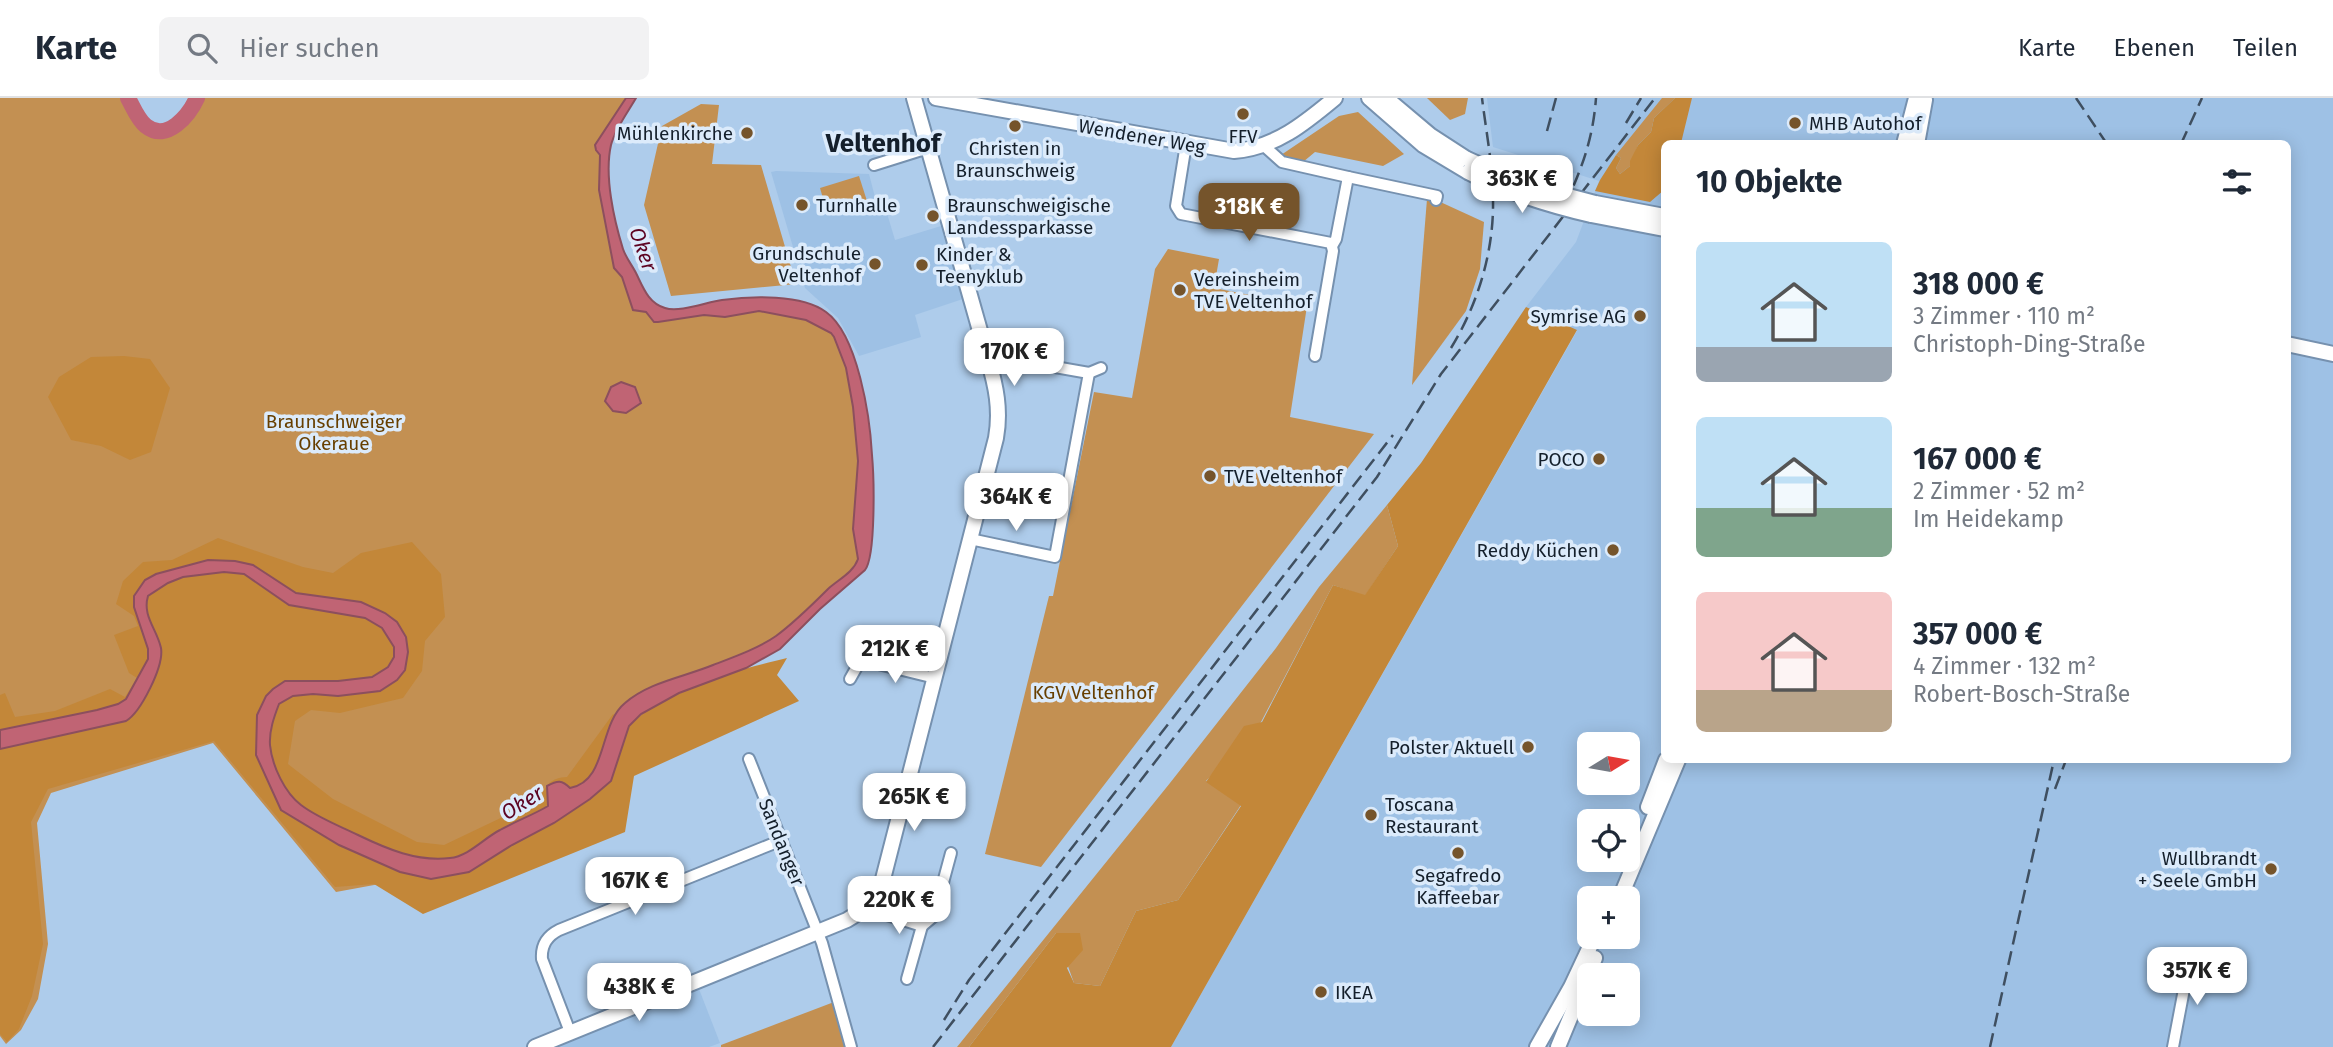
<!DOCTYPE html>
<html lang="de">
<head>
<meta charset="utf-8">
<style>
	body { margin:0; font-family:"Fira Sans",sans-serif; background:#f2f2f3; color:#1f2937; height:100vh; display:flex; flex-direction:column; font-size:26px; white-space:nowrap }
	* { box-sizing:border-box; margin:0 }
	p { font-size:23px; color:#747a83 }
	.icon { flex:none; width:38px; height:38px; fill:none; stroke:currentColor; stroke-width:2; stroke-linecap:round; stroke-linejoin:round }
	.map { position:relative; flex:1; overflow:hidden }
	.drawer { position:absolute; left:1661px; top:42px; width:630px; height:623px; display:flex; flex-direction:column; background:#fff; border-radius:10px; box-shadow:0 4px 18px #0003 }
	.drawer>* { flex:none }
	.needle { width:46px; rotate:79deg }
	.buttons { position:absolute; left:1577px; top:634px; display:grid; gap:14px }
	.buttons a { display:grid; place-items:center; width:63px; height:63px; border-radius:10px; background:#fff; box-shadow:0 4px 18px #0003; font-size:35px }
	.price { position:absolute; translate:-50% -60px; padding:0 16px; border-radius:14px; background:#fff; color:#222; font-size:23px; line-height:46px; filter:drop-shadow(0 2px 4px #0008) }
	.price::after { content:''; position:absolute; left:50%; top:42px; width:21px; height:16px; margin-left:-10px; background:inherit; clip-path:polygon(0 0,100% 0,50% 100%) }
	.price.on { background:#75542b; color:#fff }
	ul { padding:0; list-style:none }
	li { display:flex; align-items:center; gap:21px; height:175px; padding:0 35px }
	li span { display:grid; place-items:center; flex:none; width:196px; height:140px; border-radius:10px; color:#555 }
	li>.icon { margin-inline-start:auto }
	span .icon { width:84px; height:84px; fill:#fffc; stroke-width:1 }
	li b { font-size:30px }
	h2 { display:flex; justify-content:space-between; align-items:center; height:84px; padding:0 35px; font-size:30px }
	header { display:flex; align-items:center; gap:42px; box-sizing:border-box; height:98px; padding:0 35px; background:#fff; border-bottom:2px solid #e0e1e3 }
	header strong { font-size:33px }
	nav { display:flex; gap:38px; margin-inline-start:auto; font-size:24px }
	.search { width:490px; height:63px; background:#f2f2f3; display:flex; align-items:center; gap:18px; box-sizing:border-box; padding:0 24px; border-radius:10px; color:#747a83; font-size:26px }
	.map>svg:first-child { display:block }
	.built { fill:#9ec1e5; fill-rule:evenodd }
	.green { fill:#c39052 }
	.forest { fill:#c38739 }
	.water { fill:#c06474; stroke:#8c4f5e; stroke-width:2 }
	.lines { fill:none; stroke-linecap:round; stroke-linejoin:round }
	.river { stroke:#c06474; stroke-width:16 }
	.street-casing { stroke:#7691af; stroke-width:14 }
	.secondary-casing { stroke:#7691af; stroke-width:18 }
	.street { stroke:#fff; stroke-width:10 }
	.secondary { stroke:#fff; stroke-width:14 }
	.rail { stroke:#3f4f60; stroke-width:2.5; stroke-dasharray:14 7; stroke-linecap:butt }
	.secondary-bridge-casing { stroke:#7691af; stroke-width:18; stroke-linecap:butt }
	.secondary-bridge { stroke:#fff; stroke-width:14 }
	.poi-dot { fill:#75542b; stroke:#dcebfb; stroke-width:2.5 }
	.labels { text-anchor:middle; stroke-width:7; stroke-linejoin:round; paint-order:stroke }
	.poi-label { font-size:19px; fill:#141f2b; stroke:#dcebfb; text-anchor:start }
	.street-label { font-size:19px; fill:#141f2b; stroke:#dcebfb }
	.park-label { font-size:19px; fill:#673f00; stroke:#dcebfb }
	.water-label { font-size:21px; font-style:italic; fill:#5d0422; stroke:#dcebfb }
	.district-label { font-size:26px; font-weight:bold; fill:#141f2b; stroke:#dcebfb }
</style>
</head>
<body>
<header>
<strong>Karte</strong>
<div class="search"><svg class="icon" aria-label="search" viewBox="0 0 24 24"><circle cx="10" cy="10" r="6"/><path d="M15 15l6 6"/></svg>Hier suchen</div>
<nav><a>Karte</a><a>Ebenen</a><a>Teilen</a></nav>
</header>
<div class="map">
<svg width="2333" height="949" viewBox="0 0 2333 949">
	<rect width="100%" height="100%" fill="#aecceb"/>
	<g class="built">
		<path d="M1487 0H2333V949H1171L1577 233 1526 209 1576 144 1599 83 1493 49ZM1664 46H2287V662H1664ZM1589 646H1628V684H1589ZM1589 723H1628V761H1589ZM1589 800H1628V838H1589ZM1589 877H1628V915H1589Z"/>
		<path d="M776 73 869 76 876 103 883 102 895 142 941 128 963 201 915 217 921 239 859 258 838 220 805 190 771 74Z"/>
		<path d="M699 891 720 945 709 949H557Z"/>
	</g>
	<g class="green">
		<path d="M0 0H129L145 25 154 30 177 24 188 0H635L609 45 608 95 619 149 640 198 664 215 767 201 833 232 850 265 863 332V460L855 473 777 548 650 601 611 652 445 774 336 794 213 645 51 695 37 725 48 846 38 901 21 932 6 946 0 938Z"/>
		<path d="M1427 0H1468L1465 16 1450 22Z"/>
		<path d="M1662 0H1675L1654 20 1651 34 1638 47 1630 68 1620 76 1616 70 1621 60 1616 57Z"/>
		<path d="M701 6 719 7 712 66 761 67 796 186 671 198 644 107 662 28Z"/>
		<path d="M1358 14 1404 56 1383 68 1315 54 1303 64 1281 57 1339 18Z"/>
		<path d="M859 78 867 103 827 114 820 90Z"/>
		<path d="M1427 101 1436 102 1484 124 1480 171 1466 213 1412 287Z"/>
		<path d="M1168 151 1219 161 1214 190 1307 208 1290 319 1374 336 1041 769 985 756 1049 498H1053L1094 294 1132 300 1155 171Z"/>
		<path d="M1387 407 1398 448 1365 498 1333 487 1261 624 1206 683 1241 707 1178 802 1136 813 1100 888 1074 885 1056 835 969 949H957L1170 685 1276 550 1319 489Z"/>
		<path d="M834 904 846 949H721V947Z"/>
	</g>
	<g class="forest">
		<path d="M1675 0H1692L1681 45 1664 46V92L1650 104 1595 93 1600 82 1616 57 1621 60 1616 70 1620 76 1630 68V63L1638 47 1651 34 1654 20Z"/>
		<path d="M1526 209 1577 232 1171 949H969L1056 835H1080L1083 852 1067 870 1074 885 1100 888 1136 813 1178 802 1241 708 1206 684 1244 628 1262 624 1333 487 1365 497 1398 448 1387 407 1421 365Z"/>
		<path d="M124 258 150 261 170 290 151 354 130 362 101 348 71 342 48 299 59 279 91 259Z"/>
		<path d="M218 440 303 469 333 475 361 455 412 444 441 476 445 519 425 543 422 573 403 600 340 615 311 612 295 623 288 666 333 701 417 744 444 747 540 701C546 686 551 680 567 679L613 616 629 628C665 590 737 572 787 560L777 577 799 603 634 678 625 734 423 816 374 786 335 789 214 643 48 691 31 724 43 846 32 898 19 931 7 944 0 936V597L5 595 15 619 55 613 110 591 125 599 137 580 129 575 114 537 138 528 134 518 116 506 123 483 143 464 172 462Z"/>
	</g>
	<g class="water">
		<path d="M626 0H636C628 14 615 31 611 47 604 78 614 122 623 151 626 160 632 167 636 175 643 189 648 205 665 210 679 215 707 204 722 202 751 198 802 196 826 214 858 237 870 319 872 357 874 379 876 458 865 472L820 511 780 551 746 570 679 595 641 616 629 628 611 683 590 701 554 725 512 747 469 774 431 781 400 774 339 747 281 712 256 657 257 617 266 598 273 591 285 583H338L372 579 388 569 394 559V549L382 530 365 520 289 507 244 476 224 474 183 479 168 485 148 498C142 518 157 531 161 550 164 568 141 614 126 623L0 651V632L97 612 118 606 126 601 148 561V551L134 509V498L145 482 156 476 208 462 235 463 253 467 296 495 361 504 385 515 397 524 406 539 408 554 405 572 397 582 380 593 338 598 313 596 293 598 279 606C274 619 269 633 270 647 272 668 285 695 301 707 318 720 340 728 358 737 387 751 417 764 450 760 469 758 484 740 500 732 516 723 533 717 548 708L547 688C558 682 562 682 570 690 608 683 598 627 625 605 649 584 684 579 713 567 734 559 759 550 776 538 795 524 812 507 828 491 839 481 853 475 858 461L853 431 858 363 853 309 846 270 834 239 831 235 806 222 759 213 725 219 704 217 658 224H654L646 214 633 212 622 179 614 170 599 92 600 57 596 52 595 47Z"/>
		<path d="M621 284 635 289 641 305 626 315 613 313 605 303 611 289Z"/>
	</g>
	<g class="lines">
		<path class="river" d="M128 0C133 9 138 22 146 28 167 45 189 17 197 0"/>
		<defs>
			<g id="street">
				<path d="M1186 46 1176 108 1181 116 1331 145 1333 153 1315 258"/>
				<path d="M1263 47 1282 64 1348 79 1336 141 1332 148"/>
				<path d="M874 67 928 50"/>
				<path d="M1348 79 1437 98 1436 102"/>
				<path d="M988 261 998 259 1089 275 1101 270"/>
				<path d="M970 441 1055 459 1089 275"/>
				<path d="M850 581 859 565 866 563 935 580"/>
				<path d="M749 661 822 845 851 949"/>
				<path d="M865 810 922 828 907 881"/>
				<path d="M922 828 934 818 951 755"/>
				<path d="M570 934 542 861C541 848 547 838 559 832L782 742"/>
				<path d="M2173 949 2189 865 2196 857"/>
			</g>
			<g id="secondary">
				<path d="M936 0 1234 53C1275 50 1305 25 1335 0"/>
				<path d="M1369 0 1423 47 1468 74"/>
				<path d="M1386 0 1430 37 1467 61"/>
				<path d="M1904 46 1916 0"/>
				<path d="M1917 46 1925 2"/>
				<path d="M1595 105 1664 118"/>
				<path d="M1591 117 1664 131"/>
				<path d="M2287 246 2333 256"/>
				<path d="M1648 709 1666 662"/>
				<path d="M1620 800 1678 662"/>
				<path d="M535 949 847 822C864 812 873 802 882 785L996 340C1001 312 996 288 988 261L914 0"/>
				<path d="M1537 949 1571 889 1595 838"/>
				<path d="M1558 949 1595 860"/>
			</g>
		</defs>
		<use href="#street" class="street-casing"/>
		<use href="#secondary" class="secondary-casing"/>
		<use href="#street" class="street"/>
		<use href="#secondary" class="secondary"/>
		<g class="rail">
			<path d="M2076 0 2107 46"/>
			<path d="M1626 25 1641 0"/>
			<path d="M1547 33 1556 0"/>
			<path d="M2181 46 2202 0"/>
			<path d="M1565 107C1582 70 1593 41 1596 0"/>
			<path d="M1451 250C1478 206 1494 153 1493 102 1493 68 1486 33 1482 0"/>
			<path d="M2055 691 2066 662"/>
			<path d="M944 922 969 882 1393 337"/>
			<path d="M933 949 1377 379 1441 276 1655 0"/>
			<path d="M1990 949 2054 662"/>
		</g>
		<defs>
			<g id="secondary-bridge">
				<path d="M1467 61 1523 86 1595 105"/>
				<path d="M1468 74C1508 95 1548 107 1591 117"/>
			</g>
		</defs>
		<use href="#secondary-bridge" class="secondary-bridge-casing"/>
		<use href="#secondary-bridge" class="secondary-bridge"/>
	</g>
	<g class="poi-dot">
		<circle cx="1243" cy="16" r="7"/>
		<circle cx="1795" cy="25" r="7"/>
		<circle cx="1015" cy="28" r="7"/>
		<circle cx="747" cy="35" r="7"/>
		<circle cx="802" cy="107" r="7"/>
		<circle cx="933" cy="118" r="7"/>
		<circle cx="875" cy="166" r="7"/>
		<circle cx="922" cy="167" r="7"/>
		<circle cx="1180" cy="192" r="7"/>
		<circle cx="1640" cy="218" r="7"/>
		<circle cx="1599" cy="361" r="7"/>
		<circle cx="1210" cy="378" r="7"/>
		<circle cx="1613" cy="452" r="7"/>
		<circle cx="1528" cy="649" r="7"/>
		<circle cx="1371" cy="717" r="7"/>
		<circle cx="1458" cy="755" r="7"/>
		<circle cx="2271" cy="771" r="7"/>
		<circle cx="1321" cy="894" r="7"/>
	</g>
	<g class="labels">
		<g class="poi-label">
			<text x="1809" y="32">MHB Autohof</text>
			<text x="733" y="42" text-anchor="end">Mühlenkirche</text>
			<text x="1243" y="45" text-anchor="middle">FFV</text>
			<text x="1015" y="57" text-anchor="middle">Christen in<tspan x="1015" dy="22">Braunschweig</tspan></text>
			<text x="816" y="114">Turnhalle</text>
			<text x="947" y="114">Braunschweigische<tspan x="947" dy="22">Landessparkasse</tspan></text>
			<text x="861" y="162" text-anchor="end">Grundschule<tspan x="861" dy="22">Veltenhof</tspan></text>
			<text x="936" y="163">Kinder &amp;<tspan x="936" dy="22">Teenyklub</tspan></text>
			<text x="1194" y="188">Vereinsheim<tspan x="1194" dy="22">TVE Veltenhof</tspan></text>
			<text x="1626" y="225" text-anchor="end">Symrise AG</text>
			<text x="1585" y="368" text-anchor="end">POCO</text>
			<text x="1224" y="385">TVE Veltenhof</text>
			<text x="1599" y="459" text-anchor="end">Reddy Küchen</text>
			<text x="1514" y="656" text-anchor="end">Polster Aktuell</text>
			<text x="1385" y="713">Toscana<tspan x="1385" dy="22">Restaurant</tspan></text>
			<text x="2257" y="767" text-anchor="end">Wullbrandt<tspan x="2257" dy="22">+ Seele GmbH</tspan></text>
			<text x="1458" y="784" text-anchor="middle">Segafredo<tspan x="1458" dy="22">Kaffeebar</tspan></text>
			<text x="1335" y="901">IKEA</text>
		</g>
		<g class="street-label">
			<text transform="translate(1142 38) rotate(10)" y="7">Wendener Weg</text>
			<text transform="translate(782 744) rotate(68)" y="7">Sandanger</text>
		</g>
		<g class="park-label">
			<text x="334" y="330">Braunschweiger<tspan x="334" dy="22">Okeraue</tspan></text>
			<text x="1093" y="601">KGV Veltenhof</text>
		</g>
		<g class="water-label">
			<text transform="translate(643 151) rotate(71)" y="7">Oker</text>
			<text transform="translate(522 705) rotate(-32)" y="7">Oker</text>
		</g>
		<g class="district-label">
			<text x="883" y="54">Veltenhof</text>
		</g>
	</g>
</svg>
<div class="buttons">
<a><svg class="needle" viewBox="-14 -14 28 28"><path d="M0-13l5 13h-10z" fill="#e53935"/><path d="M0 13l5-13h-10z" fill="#747a83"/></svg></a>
<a><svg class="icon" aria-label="locate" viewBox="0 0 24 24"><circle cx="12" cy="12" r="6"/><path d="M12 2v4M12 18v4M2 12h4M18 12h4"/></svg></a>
<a>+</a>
<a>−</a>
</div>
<b class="price" style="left:1522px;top:117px">363K €</b>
<b class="price on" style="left:1249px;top:145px">318K €</b>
<b class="price" style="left:1014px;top:290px">170K €</b>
<b class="price" style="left:1016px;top:435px">364K €</b>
<b class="price" style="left:895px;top:587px">212K €</b>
<b class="price" style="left:914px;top:735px">265K €</b>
<b class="price" style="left:635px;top:819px">167K €</b>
<b class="price" style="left:899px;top:838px">220K €</b>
<b class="price" style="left:2197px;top:909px">357K €</b>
<b class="price" style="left:639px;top:925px">438K €</b>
<section class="drawer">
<h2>10 Objekte<svg class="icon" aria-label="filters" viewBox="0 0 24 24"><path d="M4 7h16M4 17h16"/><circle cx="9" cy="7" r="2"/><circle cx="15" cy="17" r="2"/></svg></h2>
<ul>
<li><span style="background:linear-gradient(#bfe0f5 75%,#9aa5b1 0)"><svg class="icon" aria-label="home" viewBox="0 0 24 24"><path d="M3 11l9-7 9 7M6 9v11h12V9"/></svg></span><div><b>318 000 €</b><p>3 Zimmer · 110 m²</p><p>Christoph-Ding-Straße</p></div></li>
<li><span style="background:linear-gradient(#bfe0f5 65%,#7fa58c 0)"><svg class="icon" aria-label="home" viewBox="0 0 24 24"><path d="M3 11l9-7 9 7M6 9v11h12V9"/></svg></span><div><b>167 000 €</b><p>2 Zimmer · 52 m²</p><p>Im Heidekamp</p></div></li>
<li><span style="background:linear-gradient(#f6c9c9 70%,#b9a48a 0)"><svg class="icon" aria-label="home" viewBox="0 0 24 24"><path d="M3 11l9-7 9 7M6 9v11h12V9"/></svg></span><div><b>357 000 €</b><p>4 Zimmer · 132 m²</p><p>Robert-Bosch-Straße</p></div></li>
</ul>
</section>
</div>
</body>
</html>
